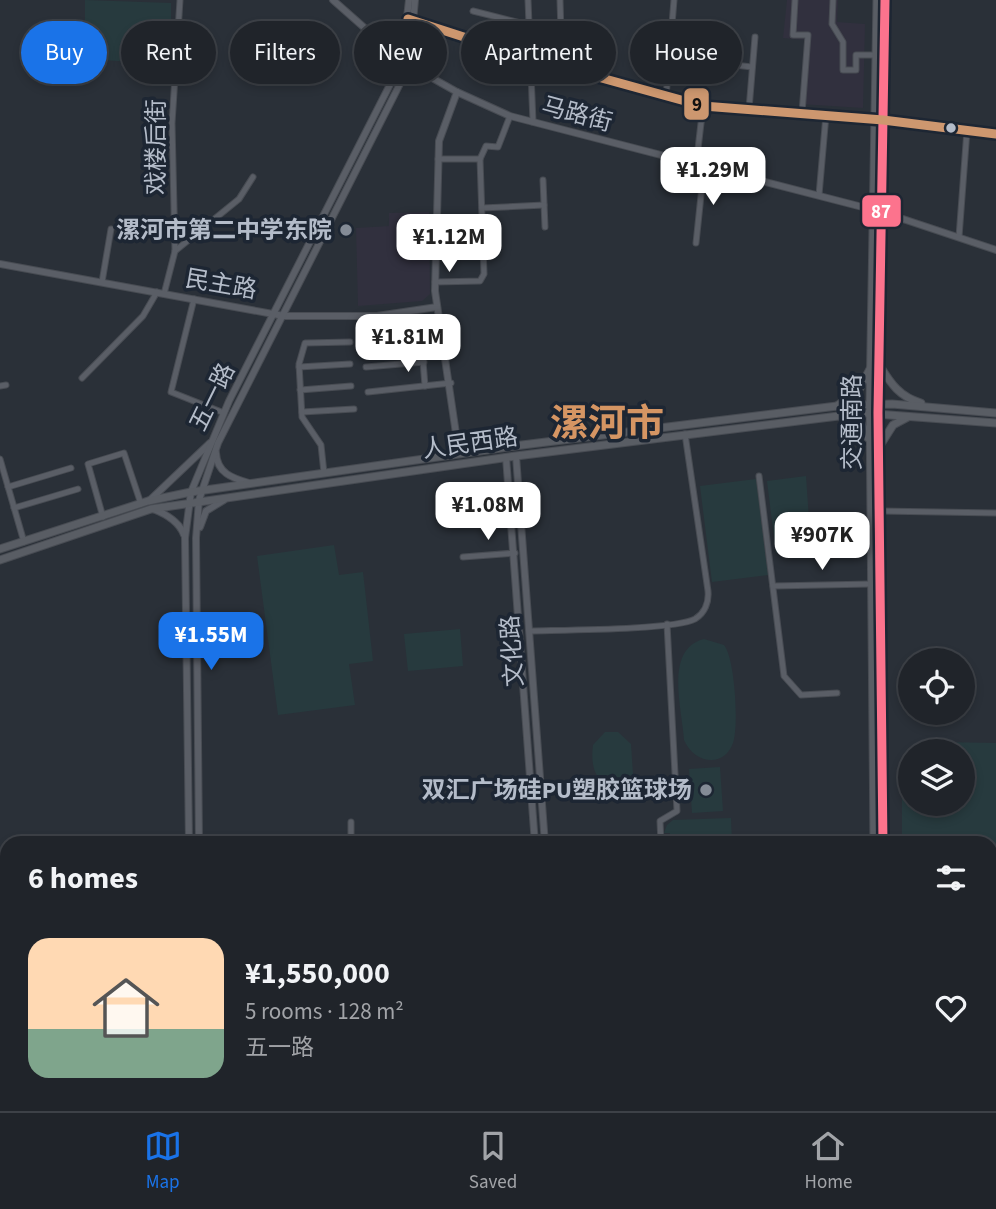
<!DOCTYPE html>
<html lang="en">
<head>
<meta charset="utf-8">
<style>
	body { margin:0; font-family:"Source Sans 3","Noto Sans SC",sans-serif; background:#2d3036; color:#f1f3f6; height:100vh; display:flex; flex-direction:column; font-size:26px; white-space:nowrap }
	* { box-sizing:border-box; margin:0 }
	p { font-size:23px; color:#a2a4a8 }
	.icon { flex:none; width:38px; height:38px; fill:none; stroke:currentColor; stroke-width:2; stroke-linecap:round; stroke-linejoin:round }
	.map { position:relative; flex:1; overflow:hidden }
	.details { position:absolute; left:0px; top:836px; width:998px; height:275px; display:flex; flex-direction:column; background:#20242a; border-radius:21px 21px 0 0; box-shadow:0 4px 10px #0003,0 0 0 2px #3d4147 }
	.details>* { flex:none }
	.top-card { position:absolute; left:21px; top:21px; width:956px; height:63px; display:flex; gap:14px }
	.buttons { position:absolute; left:898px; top:648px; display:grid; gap:14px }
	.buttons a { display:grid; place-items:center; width:77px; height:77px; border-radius:50%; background:#20242a; box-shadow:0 4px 10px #0003,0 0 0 2px #3d4147; font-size:35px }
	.price { position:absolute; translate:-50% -60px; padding:0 16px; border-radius:14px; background:#fff; color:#222; font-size:23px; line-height:46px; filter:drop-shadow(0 2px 4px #0008) }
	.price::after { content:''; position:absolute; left:50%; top:42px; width:21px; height:16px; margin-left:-10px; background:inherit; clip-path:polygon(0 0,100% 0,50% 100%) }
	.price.active { background:#1a73e8; color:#fff }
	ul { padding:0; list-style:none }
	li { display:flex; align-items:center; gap:21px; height:175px; padding:0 28px }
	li+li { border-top:2px solid #3d4147 }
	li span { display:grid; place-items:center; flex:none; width:196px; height:140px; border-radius:21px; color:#555 }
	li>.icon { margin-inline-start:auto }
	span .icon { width:84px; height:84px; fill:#fffc; stroke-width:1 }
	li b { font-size:30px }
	h2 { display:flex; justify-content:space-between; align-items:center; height:84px; padding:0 28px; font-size:30px }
	.pill { padding:0 24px; border-radius:32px; background:#20242a; box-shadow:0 4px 10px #0003,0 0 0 2px #3d4147; font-size:24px; line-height:63px }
	.pill.active { background:#1a73e8; color:#fff }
	.menu { display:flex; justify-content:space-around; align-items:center; height:98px; border-top:2px solid #3d4147; background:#20242a; font-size:19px; color:#a2a4a8 }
	.menu a { display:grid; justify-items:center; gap:4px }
	.menu .active { color:#1a73e8 }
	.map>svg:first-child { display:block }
	.medical { fill:#31303e }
	.green { fill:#273a3e }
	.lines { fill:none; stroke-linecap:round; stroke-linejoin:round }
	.minor-casing { stroke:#484c53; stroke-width:7 }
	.tertiary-casing { stroke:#484c53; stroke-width:8 }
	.secondary-casing { stroke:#484c53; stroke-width:9 }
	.minor { stroke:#5a5e66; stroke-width:5 }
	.tertiary { stroke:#5a5e66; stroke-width:6 }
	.secondary { stroke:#595d64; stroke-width:7 }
	.bus-1-casing { stroke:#1d2633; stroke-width:14 }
	.bus-2-casing { stroke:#1d2633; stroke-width:14 }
	.bus-1 { stroke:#fc738d; stroke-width:9 }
	.bus-2 { stroke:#cd976f; stroke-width:9 }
	.bus-dot { fill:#b4bcc9; stroke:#1d2633; stroke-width:2.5 }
	.poi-dot { fill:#848b96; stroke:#1d2633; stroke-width:2.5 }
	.labels { text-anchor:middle; stroke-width:7; stroke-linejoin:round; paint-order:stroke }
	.street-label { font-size:24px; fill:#b4bcc9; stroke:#1d2633 }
	.poi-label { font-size:24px; font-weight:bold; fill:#b4bcc9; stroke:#1d2633; text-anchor:end }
	.town-label { font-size:38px; font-weight:bold; fill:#d59563; stroke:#1d2633 }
	.line-badge { stroke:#1d2633; stroke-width:2.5 }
	.badge-label { font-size:19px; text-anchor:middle; font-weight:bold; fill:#fff }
	.pale-badge-label { font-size:19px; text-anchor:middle; font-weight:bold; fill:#111 }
</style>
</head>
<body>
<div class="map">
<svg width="996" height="1111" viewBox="0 0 996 1111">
	<rect width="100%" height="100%" fill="#2a3038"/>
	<g class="medical">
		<path d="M787 0H838L837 22 865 24 863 108 800 104 805 40 783 38Z"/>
		<path d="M429 212 430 294 422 301 358 306 356 228 389 226V213Z"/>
	</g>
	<g class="green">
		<path d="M85 0 171 3V21L164 23 163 29 160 30 159 54 149 53V63L85 59Z"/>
		<path d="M806 476 811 548 776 553 767 481Z"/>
		<path d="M756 479 768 575 712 582 700 486Z"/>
		<path d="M334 545 339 575 363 572 373 661 349 664 355 705 278 715 257 556Z"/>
		<path d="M460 629 463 666 408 671 404 634Z"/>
		<path d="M704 639 724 645C735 658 739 726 733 743 723 770 693 762 684 740 682 708 664 649 704 639Z"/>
		<path d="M605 732H618L631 744 633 774 622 786C596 788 590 768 593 745Z"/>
		<path d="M941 742 996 743V957H991L990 844 902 843V775H910V803H962V751H941Z"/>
		<path d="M720 767 723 811 692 813 689 769Z"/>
		<path d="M731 818 732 843H670V833H664L667 825 673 820Z"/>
	</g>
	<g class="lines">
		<defs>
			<g id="minor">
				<path d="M528 0 533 122"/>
				<path d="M795 0 793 35H808L802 113"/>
				<path d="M833 0 832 24 843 42V70H856V55H876"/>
				<path d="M473 11 561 33 560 0"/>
				<path d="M717 63 752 67"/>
				<path d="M666 97 674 0"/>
				<path d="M749 109 755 37"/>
				<path d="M480 159 486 146 498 147 510 116"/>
				<path d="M696 166 703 106"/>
				<path d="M543 180 545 227"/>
				<path d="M819 195 826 115"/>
				<path d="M482 208 544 205"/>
				<path d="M959 237 967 130"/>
				<path d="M696 243 704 167"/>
				<path d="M175 251 239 199 253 177"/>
				<path d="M102 282 111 229"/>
				<path d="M435 282 480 281 484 274 480 159H438"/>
				<path d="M164 294 175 251 172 123 180 0"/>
				<path d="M194 299 171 392 224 413"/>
				<path d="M364 341 421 336 425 386"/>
				<path d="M299 367 350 364"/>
				<path d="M366 367 424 362"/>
				<path d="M82 378 143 316 157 292"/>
				<path d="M0 386 6 385"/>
				<path d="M300 390 351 386"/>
				<path d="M368 392 451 383"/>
				<path d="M302 412 354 409"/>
				<path d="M0 459 24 542"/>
				<path d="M324 473 321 445 302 417 299 364 305 343 350 342"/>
				<path d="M759 476 784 676 801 695 837 693"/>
				<path d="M8 487 71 468"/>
				<path d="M14 508 78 489"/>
				<path d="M880 511 996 513"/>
				<path d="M103 517 88 464 124 453 141 504"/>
				<path d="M463 557 515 553"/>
				<path d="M773 586 871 584"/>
				<path d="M530 631C560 630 675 630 695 619 705 613 709 602 708 591L685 434"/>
				<path d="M351 822V844"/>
				<path d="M661 844 660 821 677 811 667 624"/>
				<path d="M990 974 996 975"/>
				<path d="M361 1104V1111"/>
				<path d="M963 1104 964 1111"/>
				<path d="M251 1111 252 1104"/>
				<path d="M258 1111 307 1110"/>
			</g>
			<g id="tertiary">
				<path d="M333 0 402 61 457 92 510 116 874 210"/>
				<path d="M410 20 529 58 703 106 883 120 996 134"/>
				<path d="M457 92 439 141 435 291 459 454"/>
				<path d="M882 212 996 250"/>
				<path d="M0 264 284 316H377L437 307"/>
				<path d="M216 453C217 473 232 478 249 483"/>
				<path d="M516 456 545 844"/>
				<path d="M506 457 535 844"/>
				<path d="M149 501 210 443"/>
				<path d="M153 509C166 514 179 521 184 535"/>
				<path d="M200 527 206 511 224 500"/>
				<path d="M189 844 185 538 191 492 229 401 402 61 409 0"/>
				<path d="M199 844 196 538 199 500 218 443 409 66 415 0"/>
				<path d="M0 908H7"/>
				<path d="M0 919H7"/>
				<path d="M190 1104V1111"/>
				<path d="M198 1104V1111"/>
				<path d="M542 1111V1104"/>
			</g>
			<g id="secondary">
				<path d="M880 366C891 384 900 397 921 403"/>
				<path d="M837 406 860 388 870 369"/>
				<path d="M841 417 863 426 868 438"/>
				<path d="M879 447 893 425 908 417"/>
				<path d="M0 549 148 501 191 492 522 445 837 406 892 404 996 413"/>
				<path d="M0 560 151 509 516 456 863 413 996 423"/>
				<path d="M874 844 870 404 877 0"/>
				<path d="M883 844 878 413 885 0"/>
				<path d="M875 1104V1111"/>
				<path d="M886 1104V1111"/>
			</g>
		</defs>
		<use href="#minor" class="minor-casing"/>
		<use href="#tertiary" class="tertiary-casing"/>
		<use href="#secondary" class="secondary-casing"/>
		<use href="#minor" class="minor"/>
		<use href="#tertiary" class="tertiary"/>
		<use href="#secondary" class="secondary"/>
		<defs>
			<path id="bus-1" d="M883 844 878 413 885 0"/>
			<path id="bus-2" d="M408 19 529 58 703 106 883 120 996 134"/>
		</defs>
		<use href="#bus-1" class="bus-1-casing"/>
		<use href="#bus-2" class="bus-2-casing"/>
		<use href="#bus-1" class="bus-1"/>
		<use href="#bus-2" class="bus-2"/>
	</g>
	<circle class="bus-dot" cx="951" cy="128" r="6"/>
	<g class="poi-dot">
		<circle cx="346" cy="230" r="7"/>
		<circle cx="706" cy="790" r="7"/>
	</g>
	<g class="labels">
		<g class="street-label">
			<text transform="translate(577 114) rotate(15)" y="8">马路街</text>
			<text transform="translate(156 147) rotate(-90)" y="8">戏楼后街</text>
			<text transform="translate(221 284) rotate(10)" y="8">民主路</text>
			<text transform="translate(212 397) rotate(-64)" y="8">五一路</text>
			<text transform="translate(852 422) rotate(-90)" y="8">交通南路</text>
			<text transform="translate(470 443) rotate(-8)" y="8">人民西路</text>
			<text transform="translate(512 651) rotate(-94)" y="8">文化路</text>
		</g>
		<g class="poi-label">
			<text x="332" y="238">漯河市第二中学东院</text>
			<text x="692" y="798">双汇广场硅PU塑胶篮球场</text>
		</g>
		<g class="town-label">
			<text x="607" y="436">漯河市</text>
		</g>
	</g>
	<g class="line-badge">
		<rect x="683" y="87" width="27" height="34" rx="7" fill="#cd976f"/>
		<rect x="861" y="194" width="41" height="34" rx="7" fill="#fc738d"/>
	</g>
	<g class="badge-label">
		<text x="881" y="218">87</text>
	</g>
	<g class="pale-badge-label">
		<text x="697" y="111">9</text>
	</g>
</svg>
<div class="buttons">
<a><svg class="icon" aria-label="locate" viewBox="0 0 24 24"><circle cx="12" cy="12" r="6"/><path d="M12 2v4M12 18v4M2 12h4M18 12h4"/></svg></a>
<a><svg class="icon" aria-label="layers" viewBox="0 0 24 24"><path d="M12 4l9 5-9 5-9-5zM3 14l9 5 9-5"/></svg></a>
</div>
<b class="price" style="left:713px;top:207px">¥1.29M</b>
<b class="price" style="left:449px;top:274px">¥1.12M</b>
<b class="price" style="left:408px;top:374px">¥1.81M</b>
<b class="price" style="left:488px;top:542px">¥1.08M</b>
<b class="price" style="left:822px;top:572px">¥907K</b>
<b class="price active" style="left:211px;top:672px">¥1.55M</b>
<div class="top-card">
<a class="pill active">Buy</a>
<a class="pill">Rent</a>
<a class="pill">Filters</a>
<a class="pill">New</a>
<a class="pill">Apartment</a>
<a class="pill">House</a>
</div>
<section class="details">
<h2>6 homes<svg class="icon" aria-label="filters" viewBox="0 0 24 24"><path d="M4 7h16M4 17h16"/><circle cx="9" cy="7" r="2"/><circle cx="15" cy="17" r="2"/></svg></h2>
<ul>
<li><span style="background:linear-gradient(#ffd9b3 65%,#7fa58c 0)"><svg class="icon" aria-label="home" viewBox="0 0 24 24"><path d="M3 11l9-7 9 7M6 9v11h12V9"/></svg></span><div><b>¥1,550,000</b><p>5 rooms · 128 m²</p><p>五一路</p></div><svg class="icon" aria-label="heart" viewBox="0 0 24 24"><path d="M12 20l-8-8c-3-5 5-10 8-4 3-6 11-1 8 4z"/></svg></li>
</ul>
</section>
</div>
<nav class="menu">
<a class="active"><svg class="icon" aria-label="map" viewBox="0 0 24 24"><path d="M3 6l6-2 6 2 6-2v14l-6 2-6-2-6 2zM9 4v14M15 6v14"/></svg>Map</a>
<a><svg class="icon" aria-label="saved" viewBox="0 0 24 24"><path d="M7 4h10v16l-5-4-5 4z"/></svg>Saved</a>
<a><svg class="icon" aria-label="home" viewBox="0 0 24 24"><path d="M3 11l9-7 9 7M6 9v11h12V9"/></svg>Home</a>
</nav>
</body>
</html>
